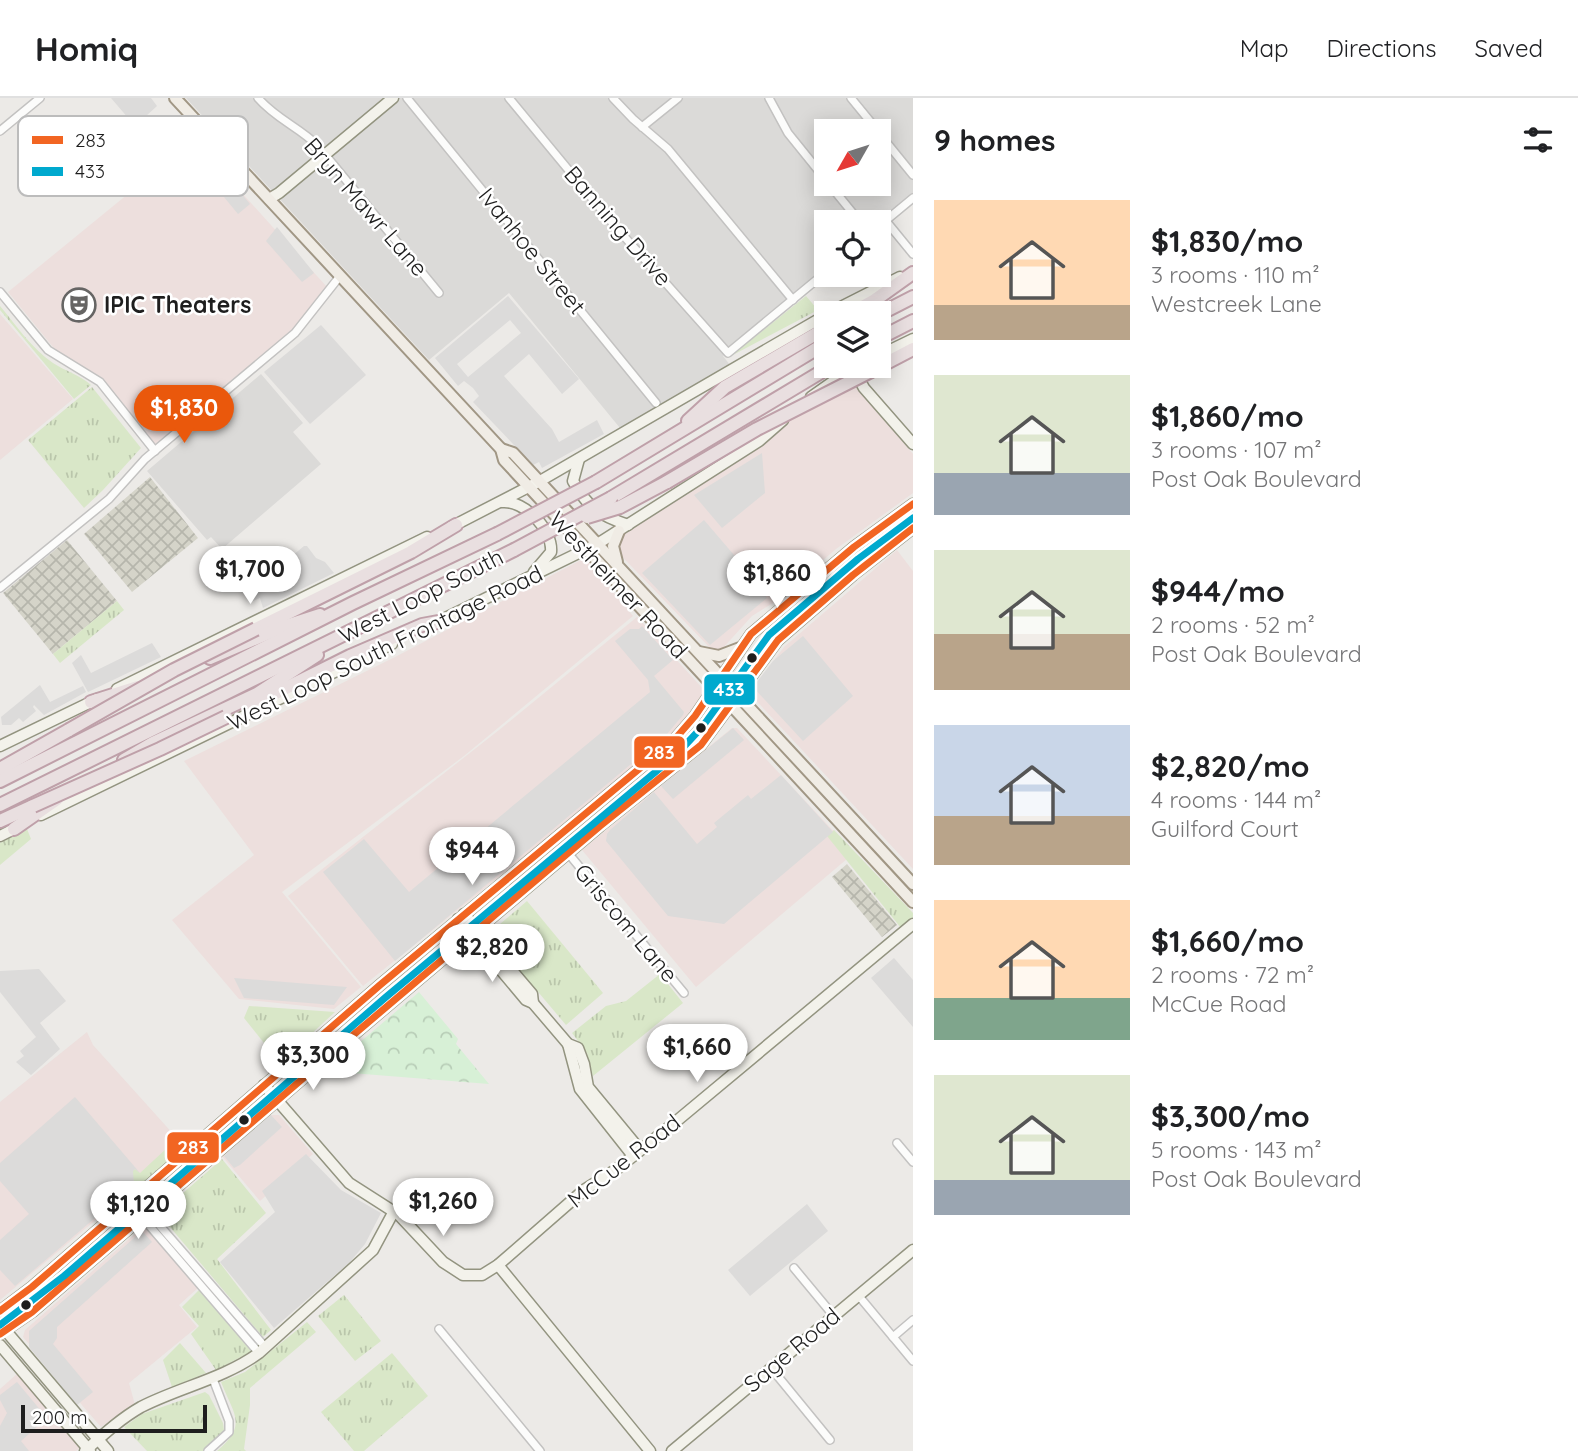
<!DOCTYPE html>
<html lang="en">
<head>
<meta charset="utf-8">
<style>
	body { margin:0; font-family:Quicksand,sans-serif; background:#f6f6f6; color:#202124; height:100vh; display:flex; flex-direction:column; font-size:26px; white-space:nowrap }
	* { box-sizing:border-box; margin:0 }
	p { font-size:23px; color:#757577 }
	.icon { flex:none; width:38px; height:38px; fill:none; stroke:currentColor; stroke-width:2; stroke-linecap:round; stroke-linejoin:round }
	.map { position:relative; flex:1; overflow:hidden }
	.sheet { display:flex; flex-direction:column; background:#fff; width:665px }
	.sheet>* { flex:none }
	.needle { width:46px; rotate:231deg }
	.tools { position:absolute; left:814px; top:21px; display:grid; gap:14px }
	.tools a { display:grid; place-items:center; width:77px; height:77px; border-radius:0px; background:#fff; box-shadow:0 4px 18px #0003; font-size:35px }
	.scale { position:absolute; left:21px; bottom:18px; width:186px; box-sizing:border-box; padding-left:7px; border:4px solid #1e1e1e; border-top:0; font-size:19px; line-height:24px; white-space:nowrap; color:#1e1e1e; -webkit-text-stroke:5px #fff; paint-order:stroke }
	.price { position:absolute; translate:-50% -60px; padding:0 16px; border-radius:24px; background:#fff; color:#222; font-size:23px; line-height:46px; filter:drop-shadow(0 2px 4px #0008) }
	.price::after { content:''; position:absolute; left:50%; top:42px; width:21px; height:16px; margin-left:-10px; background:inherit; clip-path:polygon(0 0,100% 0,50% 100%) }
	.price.current { background:#ea580c; color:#fff }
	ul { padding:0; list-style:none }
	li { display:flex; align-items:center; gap:21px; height:175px; padding:0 21px }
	li span { display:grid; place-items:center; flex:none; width:196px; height:140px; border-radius:0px; color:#555 }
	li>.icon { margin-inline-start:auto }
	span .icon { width:84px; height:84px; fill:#fffc; stroke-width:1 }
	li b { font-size:30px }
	h2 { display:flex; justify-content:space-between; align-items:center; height:84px; padding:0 21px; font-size:30px }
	header { display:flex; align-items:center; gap:42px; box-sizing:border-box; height:98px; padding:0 35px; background:#fff; border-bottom:2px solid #e0e0e0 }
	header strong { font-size:33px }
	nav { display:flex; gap:38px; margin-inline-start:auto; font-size:24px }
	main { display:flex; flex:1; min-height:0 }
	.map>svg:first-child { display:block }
	.residential { fill:#dbdad8; fill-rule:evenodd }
	.commercial { fill:#eddfdd }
	.construction { fill:url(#construction-cross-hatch) }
	.grass { fill:url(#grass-tufts) }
	.park { fill:url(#park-crowns) }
	.parking { fill:#dcdbda; fill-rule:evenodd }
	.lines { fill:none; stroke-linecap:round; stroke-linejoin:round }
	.street-casing { stroke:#c3c2c1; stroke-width:10 }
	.secondary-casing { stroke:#939480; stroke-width:13 }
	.primary-casing { stroke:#a19785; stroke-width:14 }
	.highway-casing { stroke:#bfa0a9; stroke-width:16 }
	.street { stroke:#fcfcfb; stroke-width:7 }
	.secondary { stroke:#f3f2eb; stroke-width:10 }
	.primary { stroke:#f0ece5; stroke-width:10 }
	.highway { stroke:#e9dfe0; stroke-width:12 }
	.highway-bridge-casing { stroke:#bfa0a9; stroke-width:16; stroke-linecap:butt }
	.highway-bridge { stroke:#e9dfe0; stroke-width:12 }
	.bus-1-casing { stroke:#fff; stroke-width:12 }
	.bus-2-casing { stroke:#fff; stroke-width:12 }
	.bus-1 { stroke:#f26522; stroke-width:7 }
	.bus-2 { stroke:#00a9ce; stroke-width:7 }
	.bus-dot { fill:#1e1e1e; stroke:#fff; stroke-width:2.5 }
	.labels { text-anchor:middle; stroke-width:5; stroke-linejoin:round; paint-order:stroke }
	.street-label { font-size:23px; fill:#1e1e1e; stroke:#fff }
	.poi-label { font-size:23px; font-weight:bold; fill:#1e1e1e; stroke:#fff; text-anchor:start }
	.key { fill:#fff; stroke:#bcbcbc; stroke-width:2 }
	.key-label { font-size:19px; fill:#1e1e1e }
	.line-badge { stroke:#fff; stroke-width:2.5 }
	.badge-label { font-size:19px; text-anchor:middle; font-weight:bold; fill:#fff }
</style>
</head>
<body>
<header>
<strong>Homiq</strong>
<nav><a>Map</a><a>Directions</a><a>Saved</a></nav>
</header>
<main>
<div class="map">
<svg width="913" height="1353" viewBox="0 0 913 1353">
	<defs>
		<pattern id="construction-cross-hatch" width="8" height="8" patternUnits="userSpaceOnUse" patternTransform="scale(1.75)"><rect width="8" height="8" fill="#d5d4c9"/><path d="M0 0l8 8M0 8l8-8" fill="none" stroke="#b6b6ac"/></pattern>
		<pattern id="grass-tufts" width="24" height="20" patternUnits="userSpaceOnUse" patternTransform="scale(1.75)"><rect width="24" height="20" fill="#d9e7c8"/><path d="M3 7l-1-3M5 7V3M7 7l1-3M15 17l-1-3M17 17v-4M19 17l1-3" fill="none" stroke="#bac6ab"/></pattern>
		<pattern id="park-crowns" width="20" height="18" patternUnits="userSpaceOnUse" patternTransform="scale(1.75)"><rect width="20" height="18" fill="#d7f0d6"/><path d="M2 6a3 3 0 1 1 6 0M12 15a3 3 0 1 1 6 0" fill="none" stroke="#b8cdb7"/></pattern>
	</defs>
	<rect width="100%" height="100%" fill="#eceae7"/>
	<g class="residential">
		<path d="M186 0H913V97L878 124H826V171L723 258 730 267 620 330 509 195 429 262ZM826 33H878V86H826Z"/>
		<path d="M261 276 303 325 293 334 321 366 222 451 211 439 207 442 147 373Z"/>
	</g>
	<g class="commercial">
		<path d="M194 42 327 189 290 236 154 349 97 279 68 262 53 249 8 194Z"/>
		<path d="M0 216 73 301 0 362Z"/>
		<path d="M855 287 913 356V395L836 451 773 505 752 518 723 550 712 552 608 444 758 349 795 318Z"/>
		<path d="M897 452 913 473V771L749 595 784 549Z"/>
		<path d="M585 460 633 518 464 658 282 794 361 889 334 911 239 901 172 822 254 757 184 663 395 559Z"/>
		<path d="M637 519 706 594 672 639 647 660 363 888 288 798 499 632Z"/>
		<path d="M732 630H737L854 755 696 889 582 752Z"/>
		<path d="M87 934 93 947 184 1048 0 1202V1004Z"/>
		<path d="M269 1017H279L313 1056 260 1103 221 1057Z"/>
		<path d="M145 1127 199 1189 179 1207 197 1229 129 1285 135 1307 101 1329 23 1239 25 1232Z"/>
		<path d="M17 1276 80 1350 76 1353H0V1291Z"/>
	</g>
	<g class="construction">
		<path d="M150 379 198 440 132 494 84 436Z"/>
		<path d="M67 442 117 503 53 556 3 495Z"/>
		<path d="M847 766 897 827 882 839 832 779Z"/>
	</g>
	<g class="grass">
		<path d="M806 198 818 212 731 258Z"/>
		<path d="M0 208C16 227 32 251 53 265 65 273 80 277 91 287L74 301 0 212Z"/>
		<path d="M92 289 141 350 103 392 84 410 28 342Z"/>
		<path d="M117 503 124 512 60 565 53 556Z"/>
		<path d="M27 731 31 741 0 767V745Z"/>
		<path d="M834 732 913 815V819L901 830 827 738Z"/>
		<path d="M527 803 603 895 566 927 490 837 493 832Z"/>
		<path d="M660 876 683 905 593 978 587 955 572 935 606 908 626 903Z"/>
		<path d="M249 908 335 914 280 965 244 920Z"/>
		<path d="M168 1049 173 1053 179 1050 182 1053 140 1089 134 1087 132 1073 135 1071 140 1075Z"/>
		<path d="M222 1061 266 1115 217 1161 271 1232 263 1239 159 1116Z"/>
		<path d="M199 1192 252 1253 216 1272 191 1236 199 1228 182 1209Z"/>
		<path d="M344 1197 381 1243 355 1263 318 1218Z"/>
		<path d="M307 1224 316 1234 250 1290V1307L244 1351 246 1353H217C248 1327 234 1317 221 1284L245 1274Z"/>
		<path d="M180 1245 206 1275 172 1289 163 1262Z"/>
		<path d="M392 1255 428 1298 364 1353H354L321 1314Z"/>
		<path d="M205 1294 209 1297 223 1325 224 1332 218 1341 203 1353H147L124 1329 142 1316Z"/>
	</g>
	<path class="park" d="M419 894 458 941 456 946 489 986 326 973Z"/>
	<g class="parking">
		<path d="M111 0H151L157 8 135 28Z"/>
		<path d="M202 48 250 106 238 116 191 59Z"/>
		<path d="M277 129 314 175 302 184 266 143Z"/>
		<path d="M508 198 579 281 562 296 529 256 504 278 552 331 559 344 597 322 604 336 542 370 539 364 533 367 473 304 479 298 473 290 464 283 458 288 435 260ZM510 222 521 235 468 279 457 266Z"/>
		<path d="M321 227 366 277 310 326 264 274Z"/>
		<path d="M762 355 765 395 722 430 694 397Z"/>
		<path d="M704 422 752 478 767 500 710 547 642 475Z"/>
		<path d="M304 448H307L316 460 325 464 334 475 263 510 260 500 253 503 230 474 243 463 261 484Z"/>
		<path d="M642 528 673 562 654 578 684 614 683 617 667 636 395 863 323 774 364 741 409 794 650 594 648 582 615 543 630 531H639Z"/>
		<path d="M803 538 853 598 803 643 753 589 773 563Z"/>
		<path d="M152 545 161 559 88 594 72 565 81 557 91 575Z"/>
		<path d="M40 587 50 604 83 588 86 594 44 617 34 607 33 609 36 613 23 624 19 620 11 627H2L1 619Z"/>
		<path d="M733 630 744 642 673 701 661 688Z"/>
		<path d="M781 677 833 734 724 826 668 818 606 743 607 736 610 732 654 694 697 746 717 729 714 725 748 697 751 701Z"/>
		<path d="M894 860 913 882V929L871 880Z"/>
		<path d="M39 871 66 903 40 925 60 951 31 977 16 964 24 958 20 953 36 939 0 894V873Z"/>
		<path d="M234 880 347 889 334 907 244 900Z"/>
		<path d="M75 999 140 1075 135 1071 133 1073 134 1087 15 1188 0 1172V1142L29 1116 0 1083V1065Z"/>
		<path d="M270 1016 282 1029 240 1067 234 1070 224 1058Z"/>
		<path d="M306 1056 341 1092 381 1115 365 1146 349 1165 274 1230 220 1164 275 1114 262 1093Z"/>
		<path d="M807 1106 828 1133 750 1198 728 1172Z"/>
		<path d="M142 1133 152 1144 57 1229V1240L53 1246 93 1294 77 1307 29 1249V1233Z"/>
		<path d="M17 1284 47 1320 21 1343 29 1353H0V1328L7 1315 0 1302V1297Z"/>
	</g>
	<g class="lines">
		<defs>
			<g id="street">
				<path d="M258 0C276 21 299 29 318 48L439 195"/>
				<path d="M407 0 656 305"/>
				<path d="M509 0 614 127 728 255 826 174"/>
				<path d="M613 0 633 21 668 51 793 202"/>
				<path d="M769 0 788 35 826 82"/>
				<path d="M851 0 878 33"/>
				<path d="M642 29 678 0"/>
				<path d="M0 33 40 0"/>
				<path d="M878 34 913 77"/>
				<path d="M829 86 860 124"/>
				<path d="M886 123 913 156"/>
				<path d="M878 129 913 100"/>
				<path d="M0 194 48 252 100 284 155 353"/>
				<path d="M0 490 109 401 145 361 295 235 340 178"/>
				<path d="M568 755 684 895"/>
				<path d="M897 1045 913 1064"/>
				<path d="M146 1116 148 1126 259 1255"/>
				<path d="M146 1116 154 1121 266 1250"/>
				<path d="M794 1170 833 1217"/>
				<path d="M858 1197 913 1263"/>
				<path d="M439 1231 540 1353"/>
				<path d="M893 1239 913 1222"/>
				<path d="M771 1270 830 1342"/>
				<path d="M208 1353 229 1334V1323L213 1281"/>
			</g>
			<g id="secondary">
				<path d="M269 101 279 95 393 0"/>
				<path d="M829 215 900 179"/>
				<path d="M878 258 913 241"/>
				<path d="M860 273 859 281 864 290 913 346"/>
				<path d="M811 299 838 280 860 268"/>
				<path d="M579 361 573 383C588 410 599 417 628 427"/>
				<path d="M502 404C525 402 553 432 551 454L534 474"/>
				<path d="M451 429 540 383 826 217"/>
				<path d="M431 527 599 445 759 343 783 322"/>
				<path d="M117 591 427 439"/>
				<path d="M0 648 97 601"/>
				<path d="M41 717 392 546"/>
				<path d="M0 738 18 729"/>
				<path d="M464 816 532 896 533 905"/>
				<path d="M458 821 526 902 533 905 568 946 578 950 584 966 588 989 640 1052"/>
				<path d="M568 946 580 991 633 1058"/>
				<path d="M264 987 349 1085 399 1117 443 1164 463 1177H482L498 1167 584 1092 617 1071 673 1026 913 826"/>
				<path d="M498 1167 650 1353"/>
				<path d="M0 1213 32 1189 380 887 675 641 695 618 751 536 854 449 913 406"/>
				<path d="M0 1226 108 1353"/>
				<path d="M0 1236 32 1214 352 938 600 728 701 647 778 542 853 477 913 430"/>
				<path d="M0 1247 90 1353"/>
				<path d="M85 1353C103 1337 120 1321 141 1309 180 1289 223 1281 259 1255L373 1152 394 1113"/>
				<path d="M672 1353 913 1152"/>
			</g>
			<g id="primary">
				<path d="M175 0 501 351 504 362 913 804"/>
				<path d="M501 351 513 355 913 786"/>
				<path d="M617 464 613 448 619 433"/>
				<path d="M699 554 719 558 740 550"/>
			</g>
			<g id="highway">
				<path d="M852 215 875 202 913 175"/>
				<path d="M878 217 913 199"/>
				<path d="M878 241 913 223"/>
				<path d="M871 273 913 251"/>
				<path d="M688 323 725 289 826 230"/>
				<path d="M596 384 826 245"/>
				<path d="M611 400 831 268"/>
				<path d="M620 409 667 384"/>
				<path d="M256 531 411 454 456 427"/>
				<path d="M210 560 280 530 320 517"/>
				<path d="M91 604 138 589"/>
				<path d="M252 607 350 558 422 527 438 524"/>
				<path d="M124 662 153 645 257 596 317 557"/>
				<path d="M0 671 69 632"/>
				<path d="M0 683 353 505 497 436"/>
				<path d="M0 707 514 452"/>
				<path d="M0 723 33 708"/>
				<path d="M14 731 57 701"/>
			</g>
		</defs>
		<use href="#street" class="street-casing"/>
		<use href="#secondary" class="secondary-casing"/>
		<use href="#primary" class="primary-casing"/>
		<use href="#highway" class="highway-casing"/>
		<use href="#street" class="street"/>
		<use href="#secondary" class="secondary"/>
		<use href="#primary" class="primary"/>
		<use href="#highway" class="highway"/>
		<defs>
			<g id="highway-bridge">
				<path d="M667 384 757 331 871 273"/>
				<path d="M587 419 620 409"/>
				<path d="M497 436 596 384"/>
				<path d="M514 452 611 400"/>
				<path d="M69 632 174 572 256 531"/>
				<path d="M33 708 160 651 226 619"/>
			</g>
		</defs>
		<use href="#highway-bridge" class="highway-bridge-casing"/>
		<use href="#highway-bridge" class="highway-bridge"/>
		<defs>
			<g id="bus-1">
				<path d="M0 1213 32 1189 380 887 675 641 695 618 751 536 854 449 913 406"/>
				<path d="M0 1236 32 1214 352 938 600 728 701 647 778 542 853 477 913 430"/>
			</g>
			<path id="bus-2" d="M0 1227 64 1178 386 899 677 656 703 628 769 537 858 461 913 420"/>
		</defs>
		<use href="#bus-1" class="bus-1-casing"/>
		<use href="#bus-2" class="bus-2-casing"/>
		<use href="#bus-1" class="bus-1"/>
		<use href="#bus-2" class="bus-2"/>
	</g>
	<defs>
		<symbol id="theatre-ring" viewBox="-11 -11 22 22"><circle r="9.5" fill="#fff" stroke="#666564" stroke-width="1.5"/><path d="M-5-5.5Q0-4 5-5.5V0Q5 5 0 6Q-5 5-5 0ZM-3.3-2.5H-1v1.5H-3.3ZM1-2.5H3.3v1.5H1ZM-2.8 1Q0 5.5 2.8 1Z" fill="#666564"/></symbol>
	</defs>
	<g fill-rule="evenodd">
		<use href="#theatre-ring" x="60" y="188" width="38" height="38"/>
	</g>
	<g class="bus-dot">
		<circle cx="752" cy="560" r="6"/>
		<circle cx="701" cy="630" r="6"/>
		<circle cx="244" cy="1022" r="6"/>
		<circle cx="26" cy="1207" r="6"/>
	</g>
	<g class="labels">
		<g class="street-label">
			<text transform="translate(366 109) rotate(49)" y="8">Bryn Mawr Lane</text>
			<text transform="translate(618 128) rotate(49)" y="8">Banning Drive</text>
			<text transform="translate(532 153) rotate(51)" y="8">Ivanhoe Street</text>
			<text transform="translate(618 487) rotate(47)" y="8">Westheimer Road</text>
			<text transform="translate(421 498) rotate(-27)" y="8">West Loop South</text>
			<text transform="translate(385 550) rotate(-26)" y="8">West Loop South Frontage Road</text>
			<text transform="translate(626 825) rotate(50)" y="8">Griscom Lane</text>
			<text transform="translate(624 1063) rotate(-38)" y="8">McCue Road</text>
			<text transform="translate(792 1252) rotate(-40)" y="8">Sage Road</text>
		</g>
		<g class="poi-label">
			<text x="104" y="215">IPIC Theaters</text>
		</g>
	</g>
	<rect x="18" y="18" width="230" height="80" rx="10" class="key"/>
	<rect x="32" y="38" width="31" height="8" fill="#f26522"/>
	<rect x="32" y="69" width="31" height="9" fill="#00a9ce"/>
	<g class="key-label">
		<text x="75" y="49">283</text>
		<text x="75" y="80">433</text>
	</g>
	<g class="line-badge">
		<rect x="703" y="575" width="53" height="33" rx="7" fill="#00a9ce"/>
		<rect x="633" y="637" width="53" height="34" rx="7" fill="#f26522"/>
		<rect x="166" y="1033" width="54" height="33" rx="7" fill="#f26522"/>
	</g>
	<g class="badge-label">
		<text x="729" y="598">433</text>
		<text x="659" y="661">283</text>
		<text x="193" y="1056">283</text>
	</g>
</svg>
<div class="tools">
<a><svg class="needle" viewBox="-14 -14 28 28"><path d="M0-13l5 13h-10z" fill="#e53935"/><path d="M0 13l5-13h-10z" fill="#757577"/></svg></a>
<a><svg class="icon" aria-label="locate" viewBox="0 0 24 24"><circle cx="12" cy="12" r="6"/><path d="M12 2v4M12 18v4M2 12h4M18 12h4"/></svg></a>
<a><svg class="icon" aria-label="layers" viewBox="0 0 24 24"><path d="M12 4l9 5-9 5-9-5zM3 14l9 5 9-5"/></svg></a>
</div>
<div class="scale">200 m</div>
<b class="price current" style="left:184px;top:347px">$1,830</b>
<b class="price" style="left:250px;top:508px">$1,700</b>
<b class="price" style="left:777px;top:512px">$1,860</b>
<b class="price" style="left:472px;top:789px">$944</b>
<b class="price" style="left:492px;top:886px">$2,820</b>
<b class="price" style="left:697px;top:986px">$1,660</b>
<b class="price" style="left:313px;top:994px">$3,300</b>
<b class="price" style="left:443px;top:1140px">$1,260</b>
<b class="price" style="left:138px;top:1143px">$1,120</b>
</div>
<section class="sheet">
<h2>9 homes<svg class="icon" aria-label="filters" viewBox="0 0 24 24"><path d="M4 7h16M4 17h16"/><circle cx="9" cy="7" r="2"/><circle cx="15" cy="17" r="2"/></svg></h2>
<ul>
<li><span style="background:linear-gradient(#ffd9b3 75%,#b9a48a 0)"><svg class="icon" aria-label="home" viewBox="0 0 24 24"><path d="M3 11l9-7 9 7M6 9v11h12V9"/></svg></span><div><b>$1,830/mo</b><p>3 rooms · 110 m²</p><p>Westcreek Lane</p></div></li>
<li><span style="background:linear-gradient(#dfe7d0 70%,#9aa5b1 0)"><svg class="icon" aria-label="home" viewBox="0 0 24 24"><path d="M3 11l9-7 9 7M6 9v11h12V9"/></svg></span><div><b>$1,860/mo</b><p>3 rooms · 107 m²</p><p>Post Oak Boulevard</p></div></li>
<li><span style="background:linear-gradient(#dfe7d0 60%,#b9a48a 0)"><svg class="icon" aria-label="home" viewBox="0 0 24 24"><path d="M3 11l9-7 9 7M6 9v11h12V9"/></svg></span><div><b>$944/mo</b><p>2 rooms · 52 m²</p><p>Post Oak Boulevard</p></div></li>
<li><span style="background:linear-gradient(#c9d6e8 65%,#b9a48a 0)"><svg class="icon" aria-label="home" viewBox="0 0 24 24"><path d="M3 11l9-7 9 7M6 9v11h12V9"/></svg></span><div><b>$2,820/mo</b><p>4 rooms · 144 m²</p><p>Guilford Court</p></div></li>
<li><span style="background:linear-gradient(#ffd9b3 70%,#7fa58c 0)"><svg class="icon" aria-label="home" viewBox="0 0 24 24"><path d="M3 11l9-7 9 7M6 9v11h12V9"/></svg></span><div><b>$1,660/mo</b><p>2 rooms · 72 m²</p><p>McCue Road</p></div></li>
<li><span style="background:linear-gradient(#dfe7d0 75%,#9aa5b1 0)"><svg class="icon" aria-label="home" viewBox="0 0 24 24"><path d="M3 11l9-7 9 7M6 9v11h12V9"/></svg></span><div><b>$3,300/mo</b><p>5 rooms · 143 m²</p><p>Post Oak Boulevard</p></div></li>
</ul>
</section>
</main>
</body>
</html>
